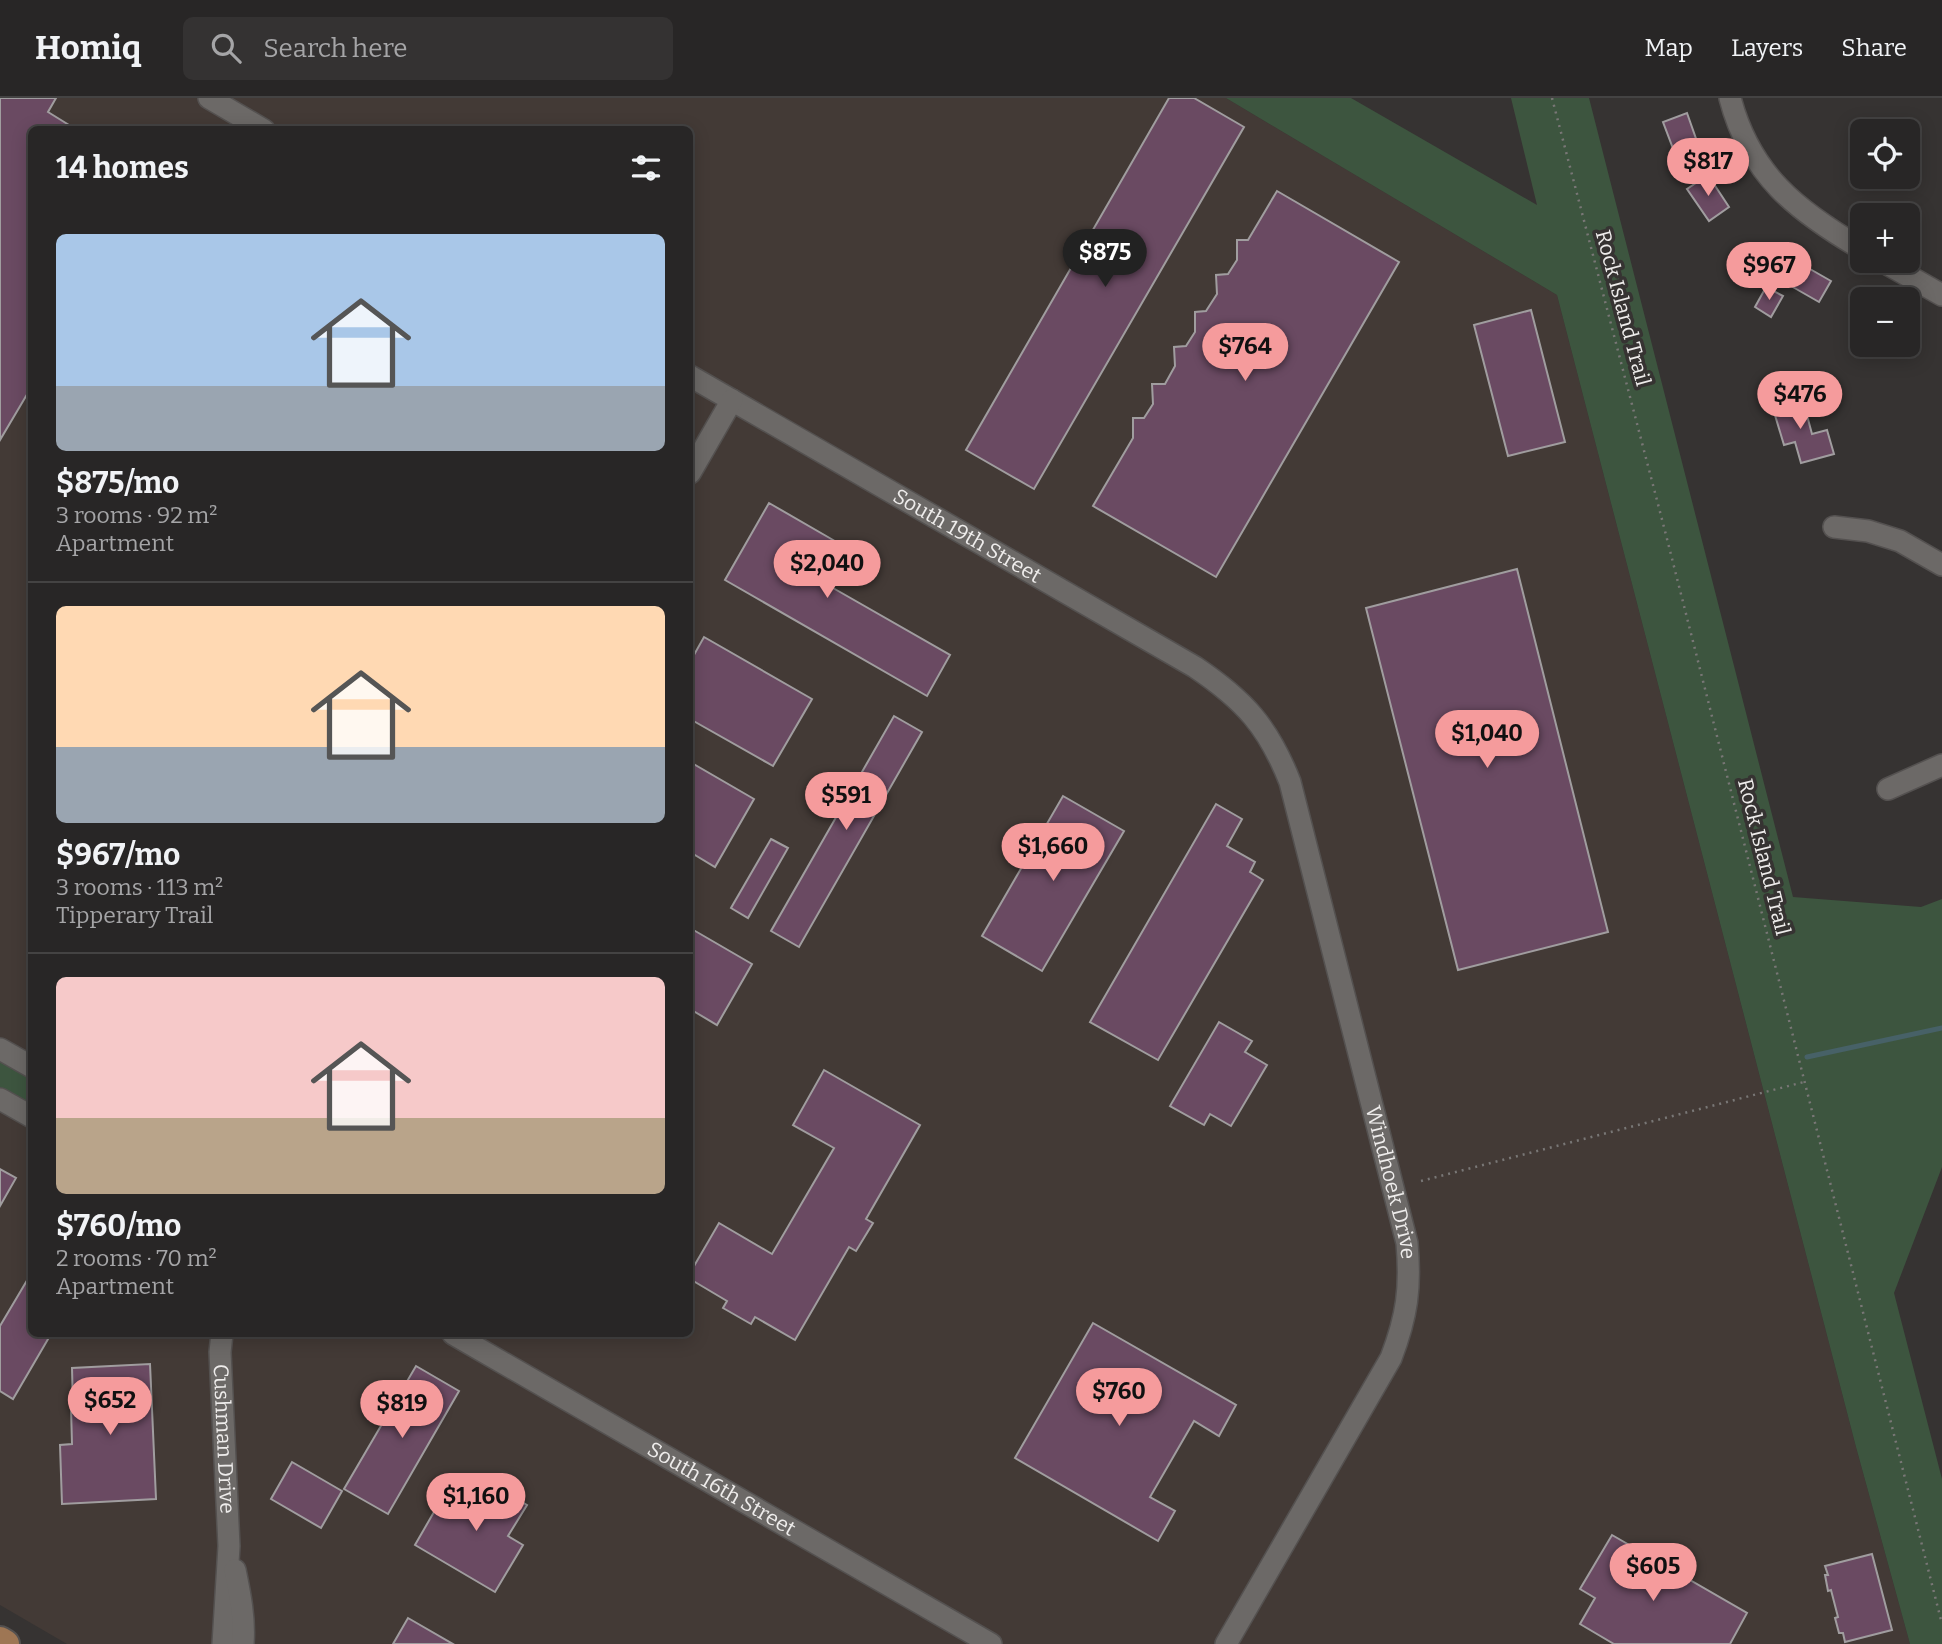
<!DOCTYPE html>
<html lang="en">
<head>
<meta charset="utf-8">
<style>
	body { margin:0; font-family:Bitter,serif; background:#343232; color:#f1f3f6; height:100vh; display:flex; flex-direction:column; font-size:26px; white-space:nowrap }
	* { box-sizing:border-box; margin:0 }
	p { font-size:23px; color:#a5a5a7 }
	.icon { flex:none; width:38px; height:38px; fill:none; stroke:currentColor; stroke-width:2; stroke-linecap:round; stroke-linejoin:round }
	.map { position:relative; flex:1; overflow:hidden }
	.sheet { position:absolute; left:28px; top:28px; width:665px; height:1211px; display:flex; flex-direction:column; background:#282626; border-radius:10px; box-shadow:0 4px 18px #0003,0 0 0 2px #444343 }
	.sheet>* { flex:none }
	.tools { position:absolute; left:1850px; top:21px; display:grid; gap:14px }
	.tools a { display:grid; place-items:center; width:70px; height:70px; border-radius:10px; background:#282626; box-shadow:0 4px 18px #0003,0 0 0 2px #444343; font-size:35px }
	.price { position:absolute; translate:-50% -60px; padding:0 16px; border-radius:24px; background:#f59b9c; color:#111; font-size:23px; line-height:46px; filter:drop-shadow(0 2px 4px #0008) }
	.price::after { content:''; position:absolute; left:50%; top:42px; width:21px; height:16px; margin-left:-10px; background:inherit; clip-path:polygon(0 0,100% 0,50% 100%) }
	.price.on { background:#222; color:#fff }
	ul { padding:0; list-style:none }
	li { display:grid; align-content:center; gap:14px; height:371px; padding:0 28px }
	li+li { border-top:2px solid #444343 }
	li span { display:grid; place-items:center; height:217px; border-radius:10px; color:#555 }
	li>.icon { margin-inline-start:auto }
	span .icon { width:126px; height:126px; fill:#fffc; stroke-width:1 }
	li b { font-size:30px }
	h2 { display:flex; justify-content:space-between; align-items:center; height:84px; padding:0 28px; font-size:30px }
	header { display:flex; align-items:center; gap:42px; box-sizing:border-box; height:98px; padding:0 35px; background:#282626; border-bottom:2px solid #444343 }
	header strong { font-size:33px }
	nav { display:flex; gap:38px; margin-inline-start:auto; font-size:24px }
	.search { width:490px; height:63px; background:#343232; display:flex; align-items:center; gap:18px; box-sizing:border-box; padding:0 24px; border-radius:10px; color:#a5a5a7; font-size:26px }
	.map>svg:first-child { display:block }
	.built { fill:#433a36 }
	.green { fill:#3d553f }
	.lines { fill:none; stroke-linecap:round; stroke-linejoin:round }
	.stream { stroke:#476167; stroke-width:5 }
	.building { fill:#6a4a62; stroke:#a09d9f; stroke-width:2 }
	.minor-casing { stroke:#545150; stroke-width:24 }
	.major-casing { stroke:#545150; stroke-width:32 }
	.path { stroke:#797776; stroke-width:2.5; stroke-dasharray:2 5; stroke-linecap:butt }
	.minor { stroke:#6c6967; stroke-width:21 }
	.major { stroke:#9e7654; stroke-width:28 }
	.labels { text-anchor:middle; stroke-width:7; stroke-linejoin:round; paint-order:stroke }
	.street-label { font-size:21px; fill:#eeeceb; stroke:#363332 }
</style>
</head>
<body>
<header>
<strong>Homiq</strong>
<div class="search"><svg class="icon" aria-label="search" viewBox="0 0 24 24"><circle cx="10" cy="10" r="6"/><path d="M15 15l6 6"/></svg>Search here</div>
<nav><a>Map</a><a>Layers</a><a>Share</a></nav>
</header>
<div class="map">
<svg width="1942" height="1546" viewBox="0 0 1942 1546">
	<rect width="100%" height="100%" fill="#363332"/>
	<path class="built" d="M0 0H1226L1557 197 1856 1349 1910 1546H67L0 1507V1001L31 1019 32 1236H690V32H32L31 969 0 951Z"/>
	<g class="green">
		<path d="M1226 0H1351L1537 107 1511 0H1589L1793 799 1921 809 1942 801V1069L1894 1195 1942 1381V1546H1910L1856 1349 1557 197Z"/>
		<path d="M0 961 31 980V1007L0 989Z"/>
	</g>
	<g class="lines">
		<path class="stream" d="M1807 959 1942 930"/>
	</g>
	<g class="building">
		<path d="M0 0H56L48 14 77 32H32V288L0 342Z"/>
		<path d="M1169 0H1194L1244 29 1034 391 966 352Z"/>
		<path d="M1687 15 1700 52 1677 61 1663 24Z"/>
		<path d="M1708 77 1729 109 1709 123 1687 91Z"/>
		<path d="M1277 93 1399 164 1216 479 1093 408 1133 340V320H1144L1153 306 1152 286H1165L1175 268 1174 249 1186 248 1195 234V214L1206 213 1217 196 1216 177 1228 176 1237 162V142H1248Z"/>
		<path d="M1796 163 1831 183 1819 204 1784 184Z"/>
		<path d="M1766 189 1783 198 1771 219 1755 209Z"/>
		<path d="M1531 212 1565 344 1508 358 1474 227Z"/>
		<path d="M1794 297 1799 312 1805 310 1812 336 1827 332 1834 356 1801 365 1795 344 1784 347 1771 304Z"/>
		<path d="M769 405 840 446 819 482 950 557 927 598 725 482Z"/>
		<path d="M1517 471 1608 834 1458 872 1366 510Z"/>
		<path d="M704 539 812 601 773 668 690 621V564Z"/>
		<path d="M894 618 922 634 799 849 771 833Z"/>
		<path d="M690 664 754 701 715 769 690 754Z"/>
		<path d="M1063 698 1124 733 1042 873 982 838Z"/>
		<path d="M1216 706 1242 721 1227 748 1255 764 1250 774 1263 782 1158 962 1090 924Z"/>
		<path d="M771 741 788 750 748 820 731 810Z"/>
		<path d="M690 830 752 866 717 927 690 911Z"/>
		<path d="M1219 924 1252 943 1245 954 1267 967 1231 1028 1210 1016 1204 1027 1170 1008Z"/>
		<path d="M824 972 920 1027 866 1121 873 1125 856 1153 849 1149 795 1242 755 1219 751 1226 723 1210 727 1203 690 1181V1175L719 1125 772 1156 834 1050 793 1027Z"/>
		<path d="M0 1071 16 1080 0 1108Z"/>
		<path d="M32 1174V1236H51L13 1301 0 1293V1228Z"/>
		<path d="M1093 1225 1236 1307 1219 1338 1194 1323 1150 1399 1175 1413 1158 1443 1015 1360Z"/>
		<path d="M150 1266 156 1401 62 1406 60 1347 72 1346 71 1309H73L72 1270Z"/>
		<path d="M416 1268 459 1293 388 1416 344 1391Z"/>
		<path d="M292 1364 342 1393 321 1430 271 1401Z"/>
		<path d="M478 1378 497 1389 506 1386 509 1396 527 1407 508 1438 523 1447 495 1494 415 1447 442 1400 460 1410Z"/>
		<path d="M1612 1437 1747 1515 1730 1546H1614L1580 1526 1595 1500 1580 1491Z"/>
		<path d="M1872 1456 1892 1532 1845 1544 1843 1535H1839L1835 1520 1838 1519 1831 1492 1828 1493 1825 1477H1828L1825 1468Z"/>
		<path d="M408 1520 453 1546H393Z"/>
	</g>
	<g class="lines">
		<defs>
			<g id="minor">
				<path d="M209 0 264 32"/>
				<path d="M1730 0C1750 77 1797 113 1862 151"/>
				<path d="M1882 163 1942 197"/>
				<path id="s1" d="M690 278 1195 569C1244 602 1268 628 1290 684L1407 1145C1411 1190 1407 1218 1391 1260L1226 1546"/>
				<path d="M690 375 732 302"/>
				<path d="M1834 429 1868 433 1900 443 1942 467"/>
				<path d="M1888 691 1942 667"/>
				<path d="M0 951 32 969"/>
				<path d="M0 1001 32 1019"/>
				<path id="s2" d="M222 1236 220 1254 229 1448 223 1546"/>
				<path id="s3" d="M453 1236 991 1546"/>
				<path d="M235 1472C240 1496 245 1521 243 1546"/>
			</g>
			<path id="major" d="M0 1543 5 1546"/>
		</defs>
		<use href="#minor" class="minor-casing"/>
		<use href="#major" class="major-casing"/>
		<g class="path">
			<path d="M1552 0 1665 433 1942 1526"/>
			<path d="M1421 1083 1804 984"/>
		</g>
		<use href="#minor" class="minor"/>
		<use href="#major" class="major"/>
	</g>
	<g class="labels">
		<g class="street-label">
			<text transform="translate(1623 210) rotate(75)" y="7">Rock Island Trail</text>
			<text dy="7" stroke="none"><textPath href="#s1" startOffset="320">South 19th Street</textPath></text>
			<text transform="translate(1764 759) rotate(76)" y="7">Rock Island Trail</text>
			<text dy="7" stroke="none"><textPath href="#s1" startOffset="1148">Windhoek Drive</textPath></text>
			<text dy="7" stroke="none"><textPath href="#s2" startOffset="105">Cushman Drive</textPath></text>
			<text dy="7" stroke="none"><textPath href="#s3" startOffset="310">South 16th Street</textPath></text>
		</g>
	</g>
</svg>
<div class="tools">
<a><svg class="icon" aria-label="locate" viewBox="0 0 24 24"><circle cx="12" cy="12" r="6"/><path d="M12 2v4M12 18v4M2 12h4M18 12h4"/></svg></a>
<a>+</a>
<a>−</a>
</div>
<b class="price" style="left:1708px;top:100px">$817</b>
<b class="price on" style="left:1105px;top:191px">$875</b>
<b class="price" style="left:1769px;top:204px">$967</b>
<b class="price" style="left:1245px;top:285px">$764</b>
<b class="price" style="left:1800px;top:333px">$476</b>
<b class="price" style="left:827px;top:502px">$2,040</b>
<b class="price" style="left:1487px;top:672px">$1,040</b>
<b class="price" style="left:846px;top:734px">$591</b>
<b class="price" style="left:1053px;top:785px">$1,660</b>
<b class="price" style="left:1119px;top:1330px">$760</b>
<b class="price" style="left:110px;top:1339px">$652</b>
<b class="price" style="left:402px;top:1342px">$819</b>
<b class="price" style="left:476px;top:1435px">$1,160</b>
<b class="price" style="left:1653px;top:1505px">$605</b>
<section class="sheet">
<h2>14 homes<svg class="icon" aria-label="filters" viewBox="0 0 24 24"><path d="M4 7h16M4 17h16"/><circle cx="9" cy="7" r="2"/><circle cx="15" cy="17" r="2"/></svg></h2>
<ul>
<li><span style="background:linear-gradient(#a9c7e8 70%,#9aa5b1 0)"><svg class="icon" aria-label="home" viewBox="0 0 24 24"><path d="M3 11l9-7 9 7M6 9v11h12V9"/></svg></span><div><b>$875/mo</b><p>3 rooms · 92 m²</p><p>Apartment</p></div></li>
<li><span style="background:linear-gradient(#ffd9b3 65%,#9aa5b1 0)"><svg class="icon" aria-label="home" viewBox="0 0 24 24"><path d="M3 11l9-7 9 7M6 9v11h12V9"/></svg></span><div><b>$967/mo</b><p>3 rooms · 113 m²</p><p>Tipperary Trail</p></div></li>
<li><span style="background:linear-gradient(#f6c9c9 65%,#b9a48a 0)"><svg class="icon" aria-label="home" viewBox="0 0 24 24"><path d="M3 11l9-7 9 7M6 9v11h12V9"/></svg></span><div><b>$760/mo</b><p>2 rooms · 70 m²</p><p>Apartment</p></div></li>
</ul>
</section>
</div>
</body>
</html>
